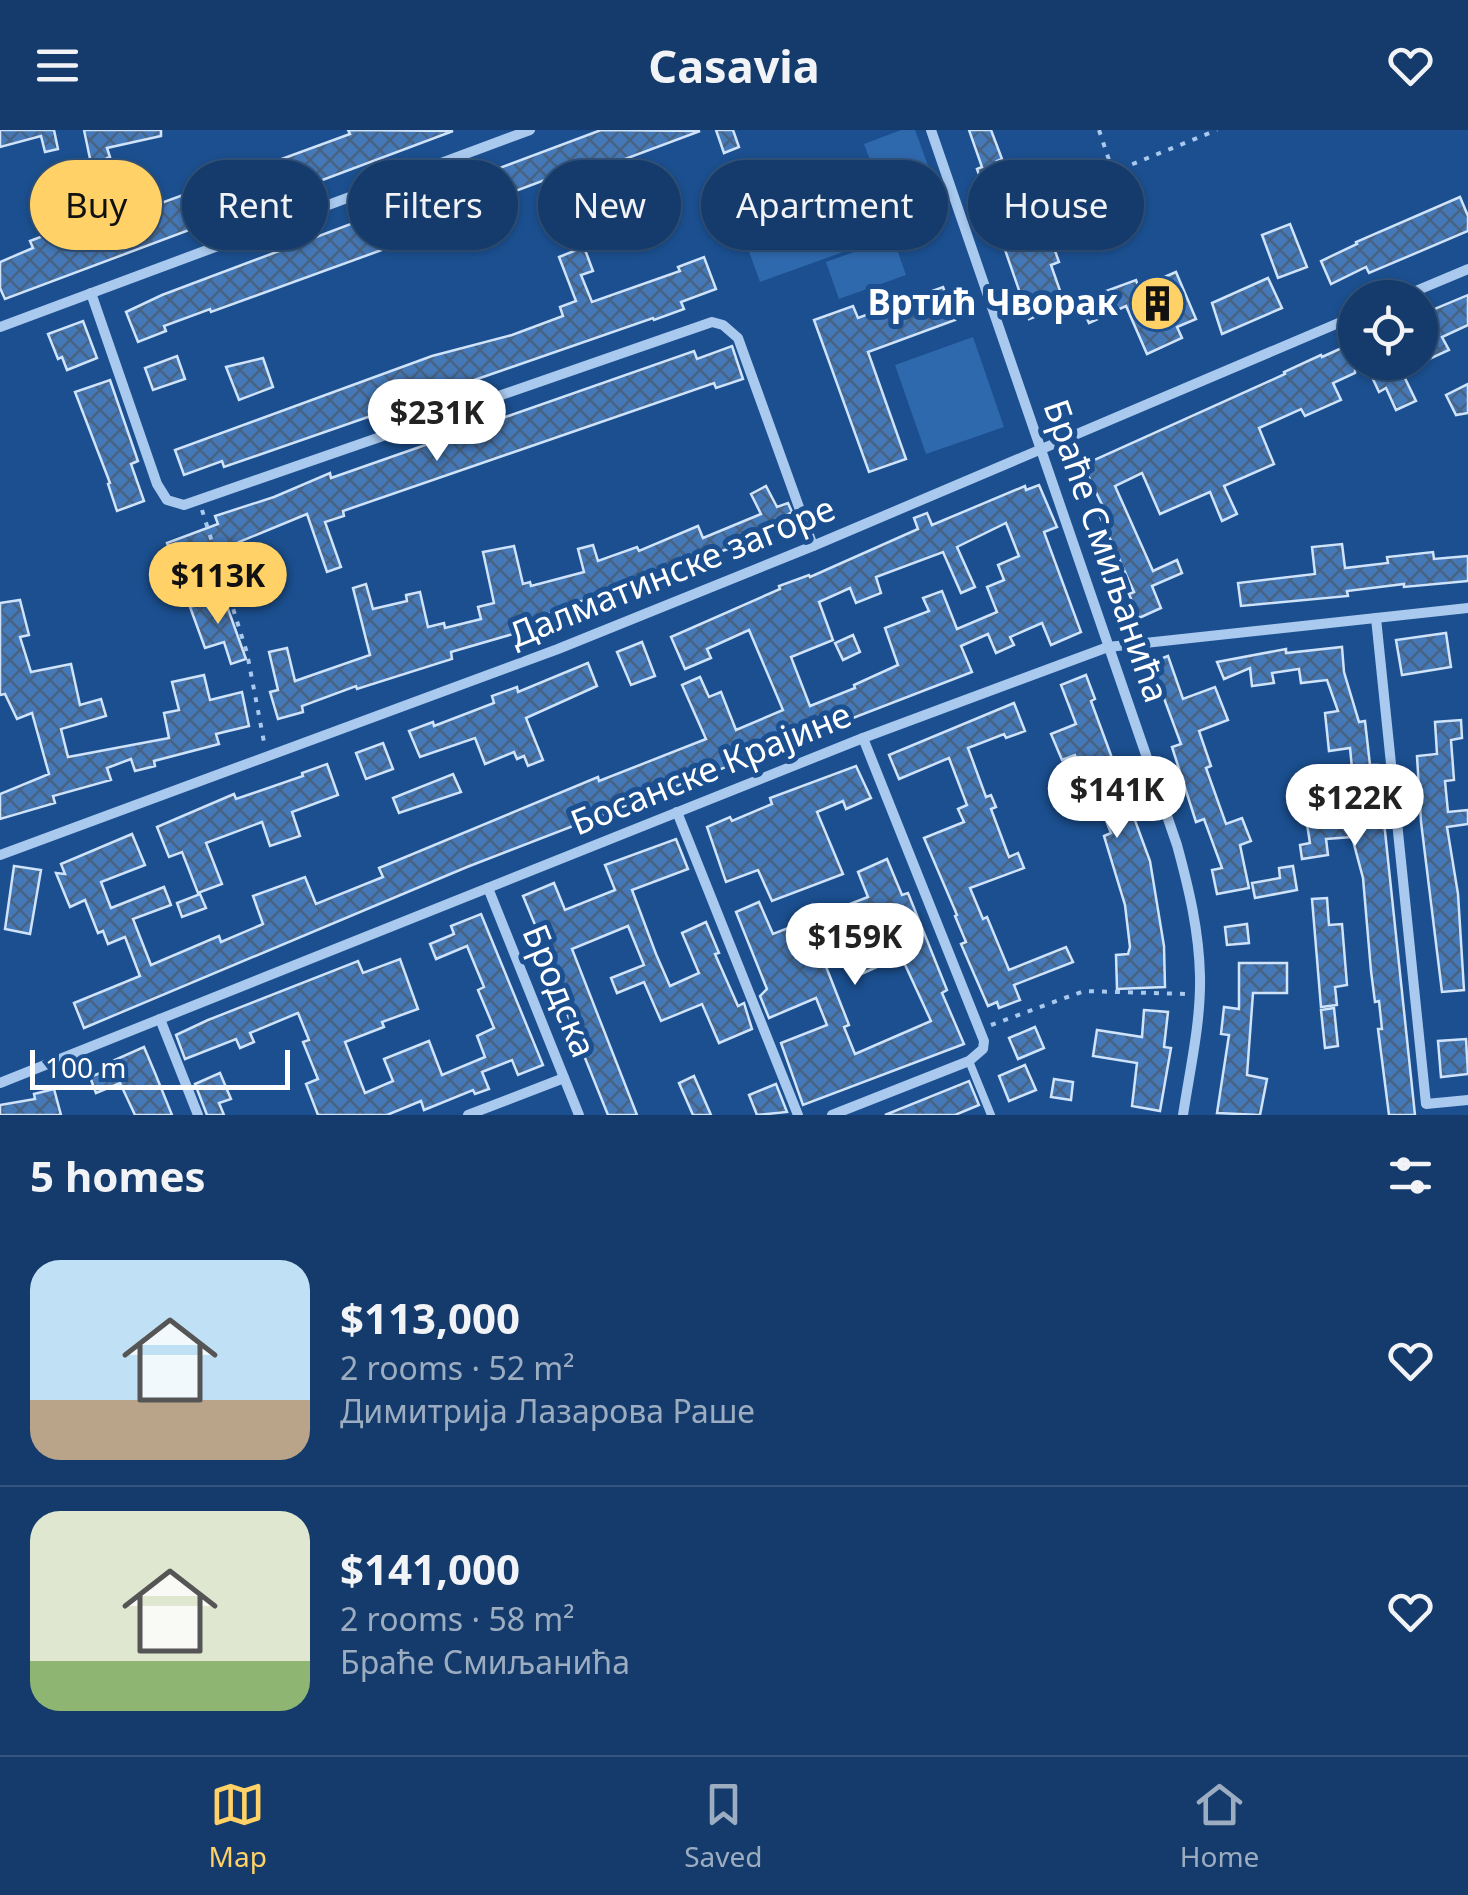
<!DOCTYPE html>
<html lang="en">
<head>
<meta charset="utf-8">
<style>
	body { margin:0; font-family:"Noto Sans",sans-serif; background:#1d4271; color:#f1f3f6; height:100vh; display:flex; flex-direction:column; font-size:38px; white-space:nowrap }
	* { box-sizing:border-box; margin:0 }
	p { font-size:32px; color:#9dadc1 }
	.icon { flex:none; width:55px; height:55px; fill:none; stroke:currentColor; stroke-width:2; stroke-linecap:round; stroke-linejoin:round }
	.map { position:relative; height:985px; overflow:hidden }
	.drawer { display:flex; flex-direction:column; background:#143b6b; flex:1 }
	.drawer>* { flex:none }
	.banner { position:absolute; left:30px; top:30px; width:1410px; height:90px; display:flex; gap:20px }
	.controls { position:absolute; left:1338px; top:150px; display:grid; gap:20px }
	.controls a { display:grid; place-items:center; width:100px; height:100px; border-radius:50%; background:#143b6b; box-shadow:0 2px 8px #0004,0 0 0 2px #33557e; font-size:50px }
	.scale { position:absolute; left:30px; bottom:25px; width:260px; box-sizing:border-box; padding-left:10px; border:5px solid #fff; border-top:0; font-size:28px; line-height:35px; white-space:nowrap; color:#fff; -webkit-text-stroke:8px #1b4f8f; paint-order:stroke }
	.price { position:absolute; translate:-50% -85px; padding:0 22px; border-radius:35px; background:#fff; color:#222; font-size:32px; line-height:65px; filter:drop-shadow(0 2px 5px #0008) }
	.price::after { content:''; position:absolute; left:50%; top:60px; width:30px; height:22px; margin-left:-15px; background:inherit; clip-path:polygon(0 0,100% 0,50% 100%) }
	.price.on { background:#ffd166; color:#111 }
	ul { padding:0; list-style:none }
	li { display:flex; align-items:center; gap:30px; height:250px; padding:0 30px }
	li+li { border-top:2px solid #33557e }
	li span { display:grid; place-items:center; flex:none; width:280px; height:200px; border-radius:30px; color:#555 }
	li>.icon { margin-inline-start:auto }
	span .icon { width:120px; height:120px; fill:#fffc; stroke-width:1 }
	li b { font-size:42px }
	h2 { display:flex; justify-content:space-between; align-items:center; height:120px; padding:0 30px; font-size:42px }
	.chip { padding:0 35px; border-radius:45px; background:#143b6b; box-shadow:0 2px 8px #0004,0 0 0 2px #33557e; font-size:35px; line-height:90px }
	.chip.on { background:#ffd166; color:#111 }
	header { display:flex; justify-content:space-between; align-items:center; height:130px; padding:0 30px; background:#143b6b; font-size:45px; font-weight:700 }
	.menu { display:flex; justify-content:space-around; align-items:center; height:140px; border-top:2px solid #33557e; background:#143b6b; font-size:28px; color:#9dadc1 }
	.menu a { display:grid; justify-items:center; gap:5px }
	.menu .on { color:#ffd166 }
	.map>svg:first-child { display:block }
	.grass { fill:#2e69ad }
	.building { fill:url(#building-cross-hatch); stroke:#cfe3fa; stroke-width:2.5; fill-rule:evenodd }
	.lines { fill:none; stroke-linecap:round; stroke-linejoin:round }
	.path { stroke:#a9c9ee; stroke-width:4; stroke-dasharray:5 8; stroke-linecap:butt }
	.service { stroke:#a9c9ee; stroke-width:8 }
	.minor { stroke:#a9c9ee; stroke-width:10 }
	.labels { text-anchor:middle; stroke-width:10; stroke-linejoin:round; paint-order:stroke }
	.poi-label { font-size:35px; font-weight:bold; fill:#fff; stroke:#1b4f8f; text-anchor:end }
	.street-label { font-size:35px; fill:#fff; stroke:#1b4f8f }
</style>
</head>
<body>
<header><svg class="icon" aria-label="menu" viewBox="0 0 24 24"><path d="M4 6h16M4 12h16M4 18h16"/></svg>Casavia<svg class="icon" aria-label="heart" viewBox="0 0 24 24"><path d="M12 20l-8-8c-3-5 5-10 8-4 3-6 11-1 8 4z"/></svg></header>
<div class="map">
<svg width="1468" height="985" viewBox="0 0 1468 985">
	<defs>
		<pattern id="building-cross-hatch" width="8" height="8" patternUnits="userSpaceOnUse" patternTransform="scale(2.5)"><rect width="8" height="8" fill="#4478b7"/><path d="M0 0l8 8M0 8l8-8" fill="none" stroke="#486282"/></pattern>
	</defs>
	<rect width="100%" height="100%" fill="#1b4f8f"/>
	<g class="grass">
		<path d="M901 0H915L948 90 899 109 864 14Z"/>
		<path d="M854 39 879 109 760 152 735 82Z"/>
		<path d="M893 108 906 145 839 169 826 132Z"/>
		<path d="M973 207 1004 297 926 324 895 235Z"/>
	</g>
	<g class="building">
		<path d="M0 0H54L58 19 45 22 41 6 0 17Z"/>
		<path d="M84 0H161V6L107 18 110 27 107 28 117 57 44 81 36 59 93 43Z"/>
		<path d="M348 0 453 1 5 169 0 158V132L33 118 30 111 48 104 51 110 62 106 63 109 350 4Z"/>
		<path d="M601 0 700 1 561 53 558 45 510 63 512 69 506 71 510 80 492 87 489 78 433 98 434 101 211 182 210 179 164 196 166 201 138 212 126 182 162 165Z"/>
		<path d="M716 0H733L739 17 724 23Z"/>
		<path d="M969 0H991L1002 29 997 31 1016 81 1021 79 1032 110 1049 104 1059 132 1051 135 1065 175 1029 189 977 39 982 37Z"/>
		<path d="M1460 67 1468 86V101L1369 143 1366 137 1331 154 1321 131 1357 114 1356 112Z"/>
		<path d="M1290 94 1307 137 1278 148 1262 105Z"/>
		<path d="M584 117 593 141 581 145 592 172 680 141 678 137 704 127 716 159 681 172 684 179 654 190 653 188 224 337 222 331 184 345 175 320 432 226 512 205 563 186 560 177 576 171 559 127Z"/>
		<path d="M1176 142 1196 189 1177 197 1182 208 1147 224 1126 176 1089 193 1079 171 1136 150 1139 158Z"/>
		<path d="M1268 148 1282 178 1222 204 1212 173Z"/>
		<path d="M943 157 955 190 868 222 906 329 869 342 814 190 853 176 858 188Z"/>
		<path d="M1468 165V195L1442 207 1449 220 1427 230 1420 214V185Z"/>
		<path d="M83 191 97 228 67 240 62 227 58 229 48 204Z"/>
		<path d="M1355 212V243L1333 253 1341 270 1305 286 1301 279 1259 298 1274 334 1224 356 1237 384 1222 391 1210 362 1160 384 1142 343 1115 356 1153 441 1177 430 1182 443 1152 456 1161 478 1139 488 1129 464 1134 462 1098 382 1104 379 1083 335 1285 244 1284 242 1321 225 1322 227Z"/>
		<path d="M732 216 743 249 716 258 714 253 343 381 344 386 325 392 341 437 327 442 307 384 239 412 253 447 223 458 224 461 211 466 202 441 180 449 167 413 218 394 215 386 274 367 330 343 331 348 694 221 697 229Z"/>
		<path d="M177 226 185 249 153 260 145 238Z"/>
		<path d="M263 228 273 257 239 270 226 237Z"/>
		<path d="M1365 232H1423L1402 242 1416 271 1396 280 1386 258 1379 262Z"/>
		<path d="M110 250 138 331 131 334 144 371 117 381 108 354 110 353 75 262Z"/>
		<path d="M1468 254V283L1456 285 1446 265Z"/>
		<path d="M1039 355 1057 397 1044 402 1081 502 1051 515 1042 493 1010 507 1014 515 996 523 988 504 961 516 972 542 467 737 84 898 74 873 140 846 125 807 108 814 103 801 98 803 85 770 70 777 56 743 65 744 61 734 132 704 145 735 101 752 111 778 164 757 171 775 133 789 151 835 219 806 221 812 263 794 253 766 305 747 316 774 383 747 379 738 598 647 599 651 706 609 682 555 700 547 709 567 721 562 736 600 783 580 749 500 707 519 711 528 685 539 671 507 780 459 779 456 809 445 810 447 918 399 914 388 927 383 932 395 1025 356 1026 360ZM1006 393 1019 426 998 435 1004 450 987 457 997 482 957 499 942 461 923 468 929 481 885 498 898 535 854 555 855 558 810 576 791 527 833 510 819 472 850 458 856 473 881 463 876 447 943 422 961 463 975 457 957 417Z"/>
		<path d="M766 356 777 377 788 373 792 382 753 403 755 409 606 464 574 473 575 477 511 494 513 504 451 522 452 529 357 559 356 556 302 576 303 582 278 589 270 562 278 560 269 522 287 518 295 551 370 525 353 458 366 454 373 479 407 471 406 465 420 462 428 497 444 493 445 498 481 489 478 477 494 473 483 422 514 416 523 454 530 452 531 456 584 442 578 419 593 415 598 431 637 417 639 421 698 396 703 408 761 384 751 364Z"/>
		<path d="M1342 414 1345 438 1388 433 1387 427 1433 422 1434 429 1468 426V451L1404 457V454L1347 461 1348 466 1241 476 1238 453 1315 444 1312 417Z"/>
		<path d="M223 465 246 529 231 534 224 512 205 518 190 477Z"/>
		<path d="M20 470 29 505 20 507 31 542 71 534 80 575 101 569 106 586 61 599 68 627 169 608 164 583 179 580 172 552 204 545 210 570 242 562 249 596 216 604 219 614 154 631 155 636 135 641 131 629 107 638 111 650 53 666 55 673 0 689V664L49 644 32 583 17 589 5 564 0 565V473Z"/>
		<path d="M1446 503 1451 537 1402 545 1396 510Z"/>
		<path d="M853 505 860 522 843 530 835 513Z"/>
		<path d="M642 512 655 546 631 555 617 522Z"/>
		<path d="M1342 517 1344 542 1359 592 1365 591 1370 635H1378L1415 985H1389L1378 899H1382L1379 871 1375 872 1371 841 1363 748 1352 707 1326 709 1328 725 1302 729 1300 715 1310 713 1307 694 1349 688 1348 679 1356 678 1350 618 1329 621 1325 583 1338 581 1327 550 1301 553 1299 539 1272 543 1274 553 1252 556 1250 538 1224 549 1217 532 1286 519V523Z"/>
		<path d="M1168 526 1183 569 1215 557 1228 590 1199 601 1211 636 1206 638 1226 694 1242 688 1251 711 1240 715 1249 758 1217 764 1212 740 1222 738 1204 689 1196 692 1172 617 1181 614 1162 563 1155 565 1145 535Z"/>
		<path d="M588 533 597 556 526 588 543 630 528 636 524 626 517 629 514 622 485 634 475 608 420 627 409 601 433 592 434 596 494 573 492 566 517 557 518 562Z"/>
		<path d="M1086 545 1095 569 1091 571 1150 731 1164 816 1165 857 1117 859 1116 825 1128 824 1130 817 1125 775 1104 706 1111 703 1093 658 1089 660 1075 625 1062 630 1051 604 1076 594 1061 555Z"/>
		<path d="M1014 573 1025 601 1006 608 1004 604 968 618 986 667 991 665 996 677 991 679 1009 727 1018 723 1024 738 970 758 983 789 987 787 1009 840 1066 817 1073 832 1014 855 1020 870 999 878 997 872 988 876 974 844 961 814 966 812 955 786 957 785 924 708 964 692 958 679 967 675 949 628 899 649 889 625Z"/>
		<path d="M1461 590 1462 608 1451 610 1454 650 1445 651 1448 682 1468 680V694L1447 697 1458 764 1464 860 1442 862 1421 692 1417 626 1437 624 1435 592Z"/>
		<path d="M383 613 393 639 366 649 356 623Z"/>
		<path d="M327 634 338 665 292 682 300 706 270 716 262 692 206 713 222 754 198 763 182 722 169 727 157 697 234 664 236 669 303 646 302 643Z"/>
		<path d="M856 636 871 668 846 679 843 671 817 682 843 744 772 771 758 740 726 752 707 697 730 687 732 691 772 674 770 668Z"/>
		<path d="M453 644 461 662 399 683 393 668Z"/>
		<path d="M676 709 688 739 632 760 656 824 670 856 699 843 682 803 706 792 719 823 715 824 738 876 744 873 752 899 719 913 702 874 661 891 644 852 617 863 611 848 644 835 628 796 572 819 637 985H608L564 876 568 874 523 766 554 753 565 780 615 760 605 735Z"/>
		<path d="M887 729 902 765 908 763 947 860 942 863 964 914 803 975 781 913 827 895 816 868 769 888 760 866 767 859 736 782 759 772 773 804 868 767 858 742ZM848 818 859 845 901 826 931 891 855 924 844 897 849 895 823 829Z"/>
		<path d="M14 736 41 740 30 804 5 799Z"/>
		<path d="M1293 736 1297 760 1255 768 1252 753 1280 748 1279 738Z"/>
		<path d="M200 764 206 778 182 787 177 773Z"/>
		<path d="M1327 768 1329 795 1342 794 1347 855 1335 857 1337 875 1321 877 1312 769Z"/>
		<path d="M481 784 543 935 518 945 512 930 482 942 489 959 475 964 473 960 424 980 421 971 387 985H318L306 954 318 949 303 912 309 910 298 883 250 903 254 912 240 918 236 909 185 929 176 905 208 890 358 831 363 843 400 829 418 879 382 892 384 897 345 912 365 963 393 951 384 929 429 911 442 945 485 927 477 906 494 898 478 860 484 857 467 816 436 829 430 814 454 804 451 796Z"/>
		<path d="M1247 794 1249 813 1227 815 1225 797Z"/>
		<path d="M1239 833H1287V863H1253L1247 945 1267 949 1260 985 1217 983 1229 905 1221 904 1224 877 1239 879Z"/>
		<path d="M1334 878 1338 916 1325 918 1321 880Z"/>
		<path d="M1144 880 1168 882 1164 917 1171 918 1160 981 1132 976 1137 933 1093 926 1097 900 1142 907Z"/>
		<path d="M1035 897 1044 918 1018 929 1009 908Z"/>
		<path d="M1466 909 1468 944 1441 947 1438 911Z"/>
		<path d="M144 917 155 943 172 985H135L120 953 96 963 90 947 113 938 110 932Z"/>
		<path d="M1025 935 1036 960 1009 971 999 946Z"/>
		<path d="M220 943 231 969 219 973 224 985H207L195 954Z"/>
		<path d="M694 946 711 985H693L679 953Z"/>
		<path d="M1054 949 1073 952 1071 970 1051 967Z"/>
		<path d="M969 951 979 975 955 985H885Z"/>
		<path d="M776 954 787 982 757 985 749 965Z"/>
		<path d="M54 959 61 985H0V975L35 969 34 964Z"/>
	</g>
	<g class="lines">
		<g class="path">
			<path d="M1099 0 1113 42"/>
			<path d="M972 88 1113 42 1217 0"/>
			<path d="M202 380 247 523 264 612"/>
			<path d="M991 895 1084 861 1185 864"/>
		</g>
		<path class="service" d="M969 931 991 985"/>
		<g class="minor">
			<path d="M931 0 1177 715C1189 759 1199 801 1200 846 1201 892 1190 939 1183 985"/>
			<path d="M91 163 157 354 167 370 184 375 712 192 723 195 738 208 813 416"/>
			<path d="M1399 168 1468 139"/>
			<path d="M0 197 530 0"/>
			<path d="M1376 488 1426 974 1468 970"/>
			<path d="M677 682 798 985"/>
			<path d="M0 725 558 519 813 416 1355 186"/>
			<path d="M488 758 579 985"/>
			<path d="M160 889 198 985"/>
			<path d="M0 953 863 608 1108 517 1468 478"/>
			<path d="M468 985 564 948"/>
			<path d="M832 985 969 931 983 919 984 911 863 608"/>
		</g>
	</g>
	<defs>
		<symbol id="building-disc" viewBox="-11 -11 22 22"><circle r="9.5" fill="#ffd166" stroke="#1b4f8f"/><path d="M-4-6H4V6H1V3H-1V6H-4ZM-2.5-4.3h1.7v1.8h-1.7ZM.8-4.3h1.7v1.8H.8ZM-2.5-1h1.7V.8h-1.7ZM.8-1h1.7V.8H.8Z" fill="#111"/></symbol>
	</defs>
	<g fill-rule="evenodd">
		<use href="#building-disc" x="1126" y="142" width="63" height="63"/>
	</g>
	<g class="labels">
		<g class="poi-label">
			<text x="1118" y="185">Вртић Чворак</text>
		</g>
		<g class="street-label">
			<text transform="translate(1106 421) rotate(71)" y="12">Браће Смиљанића</text>
			<text transform="translate(672 442) rotate(-22)" y="12">Далматинске загоре</text>
			<text transform="translate(711 639) rotate(-22)" y="12">Босанске Крајине</text>
			<text transform="translate(559 861) rotate(68)" y="12">Бродска</text>
		</g>
	</g>
</svg>
<div class="controls">
<a><svg class="icon" aria-label="locate" viewBox="0 0 24 24"><circle cx="12" cy="12" r="6"/><path d="M12 2v4M12 18v4M2 12h4M18 12h4"/></svg></a>
</div>
<div class="scale">100 m</div>
<b class="price" style="left:437px;top:334px">$231K</b>
<b class="price on" style="left:218px;top:497px">$113K</b>
<b class="price" style="left:1117px;top:711px">$141K</b>
<b class="price" style="left:1355px;top:719px">$122K</b>
<b class="price" style="left:855px;top:858px">$159K</b>
<div class="banner">
<a class="chip on">Buy</a>
<a class="chip">Rent</a>
<a class="chip">Filters</a>
<a class="chip">New</a>
<a class="chip">Apartment</a>
<a class="chip">House</a>
</div>
</div>
<section class="drawer">
<h2>5 homes<svg class="icon" aria-label="filters" viewBox="0 0 24 24"><path d="M4 7h16M4 17h16"/><circle cx="9" cy="7" r="2"/><circle cx="15" cy="17" r="2"/></svg></h2>
<ul>
<li><span style="background:linear-gradient(#bfe0f5 70%,#b9a48a 0)"><svg class="icon" aria-label="home" viewBox="0 0 24 24"><path d="M3 11l9-7 9 7M6 9v11h12V9"/></svg></span><div><b>$113,000</b><p>2 rooms · 52 m²</p><p>Димитрија Лазарова Раше</p></div><svg class="icon" aria-label="heart" viewBox="0 0 24 24"><path d="M12 20l-8-8c-3-5 5-10 8-4 3-6 11-1 8 4z"/></svg></li>
<li><span style="background:linear-gradient(#dfe7d0 75%,#8fb573 0)"><svg class="icon" aria-label="home" viewBox="0 0 24 24"><path d="M3 11l9-7 9 7M6 9v11h12V9"/></svg></span><div><b>$141,000</b><p>2 rooms · 58 m²</p><p>Браће Смиљанића</p></div><svg class="icon" aria-label="heart" viewBox="0 0 24 24"><path d="M12 20l-8-8c-3-5 5-10 8-4 3-6 11-1 8 4z"/></svg></li>
</ul>
</section>
<nav class="menu">
<a class="on"><svg class="icon" aria-label="map" viewBox="0 0 24 24"><path d="M3 6l6-2 6 2 6-2v14l-6 2-6-2-6 2zM9 4v14M15 6v14"/></svg>Map</a>
<a><svg class="icon" aria-label="saved" viewBox="0 0 24 24"><path d="M7 4h10v16l-5-4-5 4z"/></svg>Saved</a>
<a><svg class="icon" aria-label="home" viewBox="0 0 24 24"><path d="M3 11l9-7 9 7M6 9v11h12V9"/></svg>Home</a>
</nav>
</body>
</html>
